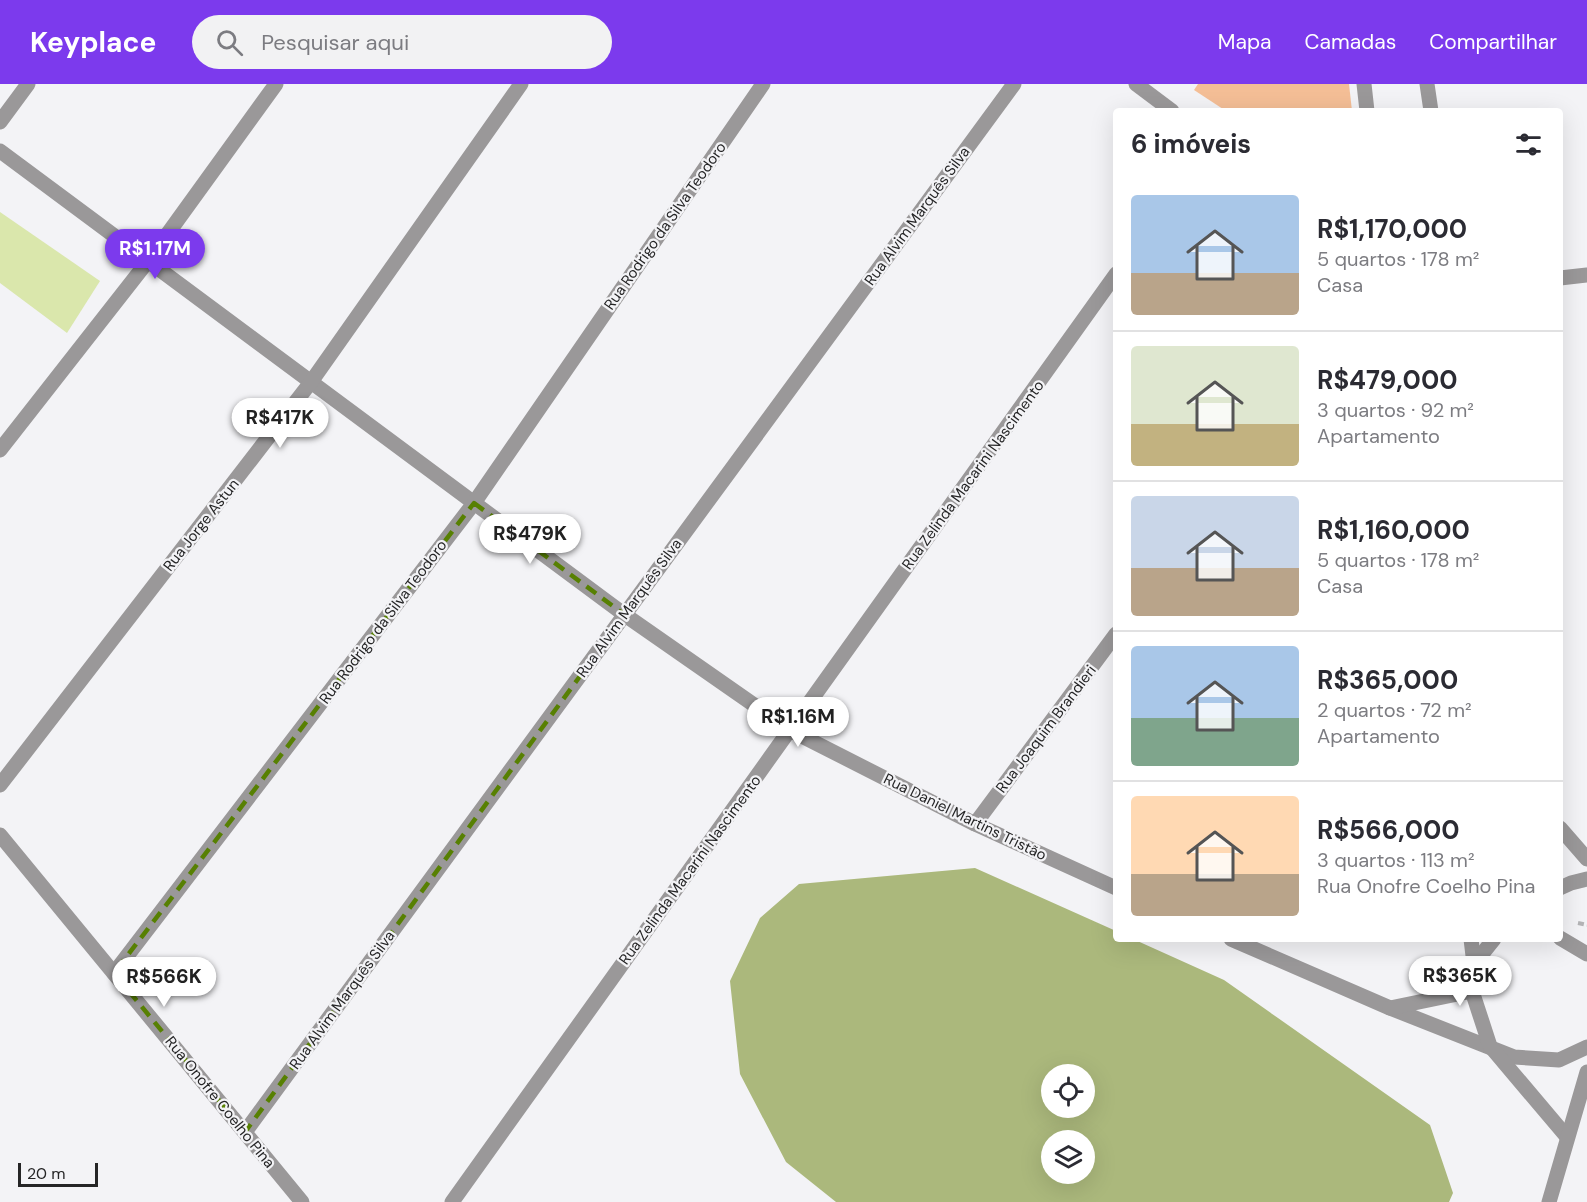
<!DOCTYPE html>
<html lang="pt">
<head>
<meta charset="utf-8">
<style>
	body { margin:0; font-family:"DM Sans",sans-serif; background:#f2f2f3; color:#2b2b33; height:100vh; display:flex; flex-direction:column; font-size:22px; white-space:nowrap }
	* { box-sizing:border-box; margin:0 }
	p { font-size:20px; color:#7c7c81 }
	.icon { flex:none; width:33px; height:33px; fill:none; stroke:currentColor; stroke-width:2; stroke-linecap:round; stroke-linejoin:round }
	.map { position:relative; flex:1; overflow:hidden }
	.drawer { position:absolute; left:1113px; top:24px; width:450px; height:834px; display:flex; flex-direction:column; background:#fff; border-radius:6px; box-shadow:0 6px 24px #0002 }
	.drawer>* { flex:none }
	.controls { position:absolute; left:1041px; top:980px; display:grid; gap:12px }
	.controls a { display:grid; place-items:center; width:54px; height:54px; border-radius:50%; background:#fff; box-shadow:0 6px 24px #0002; font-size:30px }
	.scale { position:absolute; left:18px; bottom:15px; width:80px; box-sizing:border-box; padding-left:6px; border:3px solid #252526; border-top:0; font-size:16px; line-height:21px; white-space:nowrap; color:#252526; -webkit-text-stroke:4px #f3f3f6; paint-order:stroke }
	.price { position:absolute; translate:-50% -51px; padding:0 14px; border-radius:21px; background:#fff; color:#222; font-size:20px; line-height:39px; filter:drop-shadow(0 2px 3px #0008) }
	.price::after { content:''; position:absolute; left:50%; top:36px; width:18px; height:14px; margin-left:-9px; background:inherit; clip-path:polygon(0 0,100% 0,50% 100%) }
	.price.selected { background:#7c3aed; color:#fff }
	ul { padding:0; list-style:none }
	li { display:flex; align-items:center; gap:18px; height:150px; padding:0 18px }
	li+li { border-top:2px solid #e1e1e2 }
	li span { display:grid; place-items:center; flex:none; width:168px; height:120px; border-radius:6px; color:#555 }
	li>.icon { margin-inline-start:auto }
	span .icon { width:72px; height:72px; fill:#fffc; stroke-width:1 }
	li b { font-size:26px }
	h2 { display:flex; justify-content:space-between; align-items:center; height:72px; padding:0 18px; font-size:26px }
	header { display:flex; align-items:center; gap:36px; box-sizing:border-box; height:84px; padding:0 30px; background:#7c3aed; color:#fff }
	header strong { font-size:28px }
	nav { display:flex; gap:33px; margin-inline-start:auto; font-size:21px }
	.search { width:420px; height:54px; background:#f2f2f3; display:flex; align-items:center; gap:15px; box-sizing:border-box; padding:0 21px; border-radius:33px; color:#7c7c81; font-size:22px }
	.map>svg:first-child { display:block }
	.green { fill:#dae7ac }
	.forest { fill:#abb87c; fill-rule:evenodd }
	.building { fill:#f4be96 }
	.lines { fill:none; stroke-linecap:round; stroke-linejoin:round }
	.path { stroke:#b4b4b6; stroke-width:4; stroke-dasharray:6 3; stroke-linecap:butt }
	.minor { stroke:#9a9899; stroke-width:15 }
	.marked { fill:none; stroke:#578002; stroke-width:4.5; stroke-dasharray:12 8; stroke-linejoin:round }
	.labels { text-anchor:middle; stroke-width:4.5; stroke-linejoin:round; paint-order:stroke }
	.street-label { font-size:15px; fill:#252526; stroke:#f3f3f6 }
</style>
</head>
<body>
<header>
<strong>Keyplace</strong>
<div class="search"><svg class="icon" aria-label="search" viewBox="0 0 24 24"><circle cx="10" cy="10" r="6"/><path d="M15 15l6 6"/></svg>Pesquisar aqui</div>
<nav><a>Mapa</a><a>Camadas</a><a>Compartilhar</a></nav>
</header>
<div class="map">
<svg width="1587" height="1118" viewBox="0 0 1587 1118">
	<rect width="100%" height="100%" fill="#f3f3f6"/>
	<path class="green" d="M0 128 100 197 67 249 0 199Z"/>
	<path class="forest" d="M975 784 1116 847V855H1133L1224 896 1430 1041 1453 1109 1449 1118H836L786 1078 740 990 730 897 760 834 799 800ZM1052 990H1084V1023H1052ZM1052 1056H1084V1089H1052Z"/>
	<path class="building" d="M1198 0H1349L1352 27H1226L1194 6Z"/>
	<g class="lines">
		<path class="path" d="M1578 839 1587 841"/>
		<g class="minor">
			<path d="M1136 0 1172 27"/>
			<path d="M1364 0 1367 27"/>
			<path d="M1427 0 1431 27"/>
			<path d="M0 38 28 0"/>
			<path d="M0 67 625 531 790 646 975 740 1116 804"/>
			<path d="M1560 194 1587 191"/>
			<path d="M0 366 148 177 276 0"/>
			<path d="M0 701 311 298 521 0"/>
			<path d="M975 740 1116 550"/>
			<path d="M1560 744 1587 775"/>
			<path d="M0 751 302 1118"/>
			<path d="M1560 804 1571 799 1587 795"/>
			<path d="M1560 854 1587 870"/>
			<path d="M1231 855 1390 924 1514 973 1559 976 1587 963"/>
			<path d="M1471 855 1474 880 1472 907 1490 962 1567 1053"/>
			<path d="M1474 880 1494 855"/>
			<path d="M114 889 474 419 763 0"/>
			<path d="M1390 924 1472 907"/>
			<path d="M245 1048 1014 0"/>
			<path d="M452 1118 1116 190"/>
			<path d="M1549 1118 1587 988"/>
		</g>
	</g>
	<path class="marked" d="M474 419 625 531 245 1048 114 889Z"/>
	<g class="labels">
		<g class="street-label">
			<text transform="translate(917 132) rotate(-54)" y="5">Rua Alvim Marquês Silva</text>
			<text transform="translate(665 142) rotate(-55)" y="5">Rua Rodrigo da Silva Teodoro</text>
			<text transform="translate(973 391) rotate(-54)" y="5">Rua Zelinda Macarini Nascimento</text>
			<text transform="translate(201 441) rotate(-52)" y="5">Rua Jorge Astun</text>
			<text transform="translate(629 524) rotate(-54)" y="5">Rua Alvim Marquês Silva</text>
			<text transform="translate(383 538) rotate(-53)" y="5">Rua Rodrigo da Silva Teodoro</text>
			<text transform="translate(1046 645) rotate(-53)" y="5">Rua Joaquim Brandieri</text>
			<text transform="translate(965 733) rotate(26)" y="5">Rua Daniel Martins Tristão</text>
			<text transform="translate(690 786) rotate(-54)" y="5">Rua Zelinda Macarini Nascimento</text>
			<text transform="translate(342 916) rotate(-54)" y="5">Rua Alvim Marquês Silva</text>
			<text transform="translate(220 1018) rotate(51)" y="5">Rua Onofre Coelho Pina</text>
		</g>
	</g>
</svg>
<div class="controls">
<a><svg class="icon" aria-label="locate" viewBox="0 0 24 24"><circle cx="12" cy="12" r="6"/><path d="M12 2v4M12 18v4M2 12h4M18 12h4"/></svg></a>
<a><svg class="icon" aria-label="layers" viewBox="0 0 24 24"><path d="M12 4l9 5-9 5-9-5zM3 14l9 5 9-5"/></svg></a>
</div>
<div class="scale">20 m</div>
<b class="price selected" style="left:155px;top:196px">R$1.17M</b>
<b class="price" style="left:280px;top:365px">R$417K</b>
<b class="price" style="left:530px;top:481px">R$479K</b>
<b class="price" style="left:798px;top:664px">R$1.16M</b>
<b class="price" style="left:1460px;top:923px">R$365K</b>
<b class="price" style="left:164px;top:924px">R$566K</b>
<section class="drawer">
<h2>6 imóveis<svg class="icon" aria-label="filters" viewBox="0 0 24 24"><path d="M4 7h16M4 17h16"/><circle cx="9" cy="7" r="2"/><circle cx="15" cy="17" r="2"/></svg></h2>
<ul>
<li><span style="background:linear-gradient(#a9c7e8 65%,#b9a48a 0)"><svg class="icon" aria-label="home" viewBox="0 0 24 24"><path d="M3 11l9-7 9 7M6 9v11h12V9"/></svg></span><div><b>R$1,170,000</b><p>5 quartos · 178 m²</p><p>Casa</p></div></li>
<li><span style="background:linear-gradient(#dfe7d0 65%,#c2b280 0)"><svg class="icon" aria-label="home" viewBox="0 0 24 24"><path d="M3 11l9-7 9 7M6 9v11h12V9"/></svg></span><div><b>R$479,000</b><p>3 quartos · 92 m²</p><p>Apartamento</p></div></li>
<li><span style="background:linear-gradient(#c9d6e8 60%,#b9a48a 0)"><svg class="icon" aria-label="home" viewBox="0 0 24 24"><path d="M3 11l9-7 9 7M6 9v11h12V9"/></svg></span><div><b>R$1,160,000</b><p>5 quartos · 178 m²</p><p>Casa</p></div></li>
<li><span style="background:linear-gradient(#a9c7e8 60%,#7fa58c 0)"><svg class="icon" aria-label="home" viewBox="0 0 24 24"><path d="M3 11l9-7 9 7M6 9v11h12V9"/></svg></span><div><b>R$365,000</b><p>2 quartos · 72 m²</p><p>Apartamento</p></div></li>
<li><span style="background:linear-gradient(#ffd9b3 65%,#b9a48a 0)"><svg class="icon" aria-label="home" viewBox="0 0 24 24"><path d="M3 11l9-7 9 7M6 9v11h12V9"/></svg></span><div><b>R$566,000</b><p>3 quartos · 113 m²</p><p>Rua Onofre Coelho Pina</p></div></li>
</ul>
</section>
</div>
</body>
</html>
